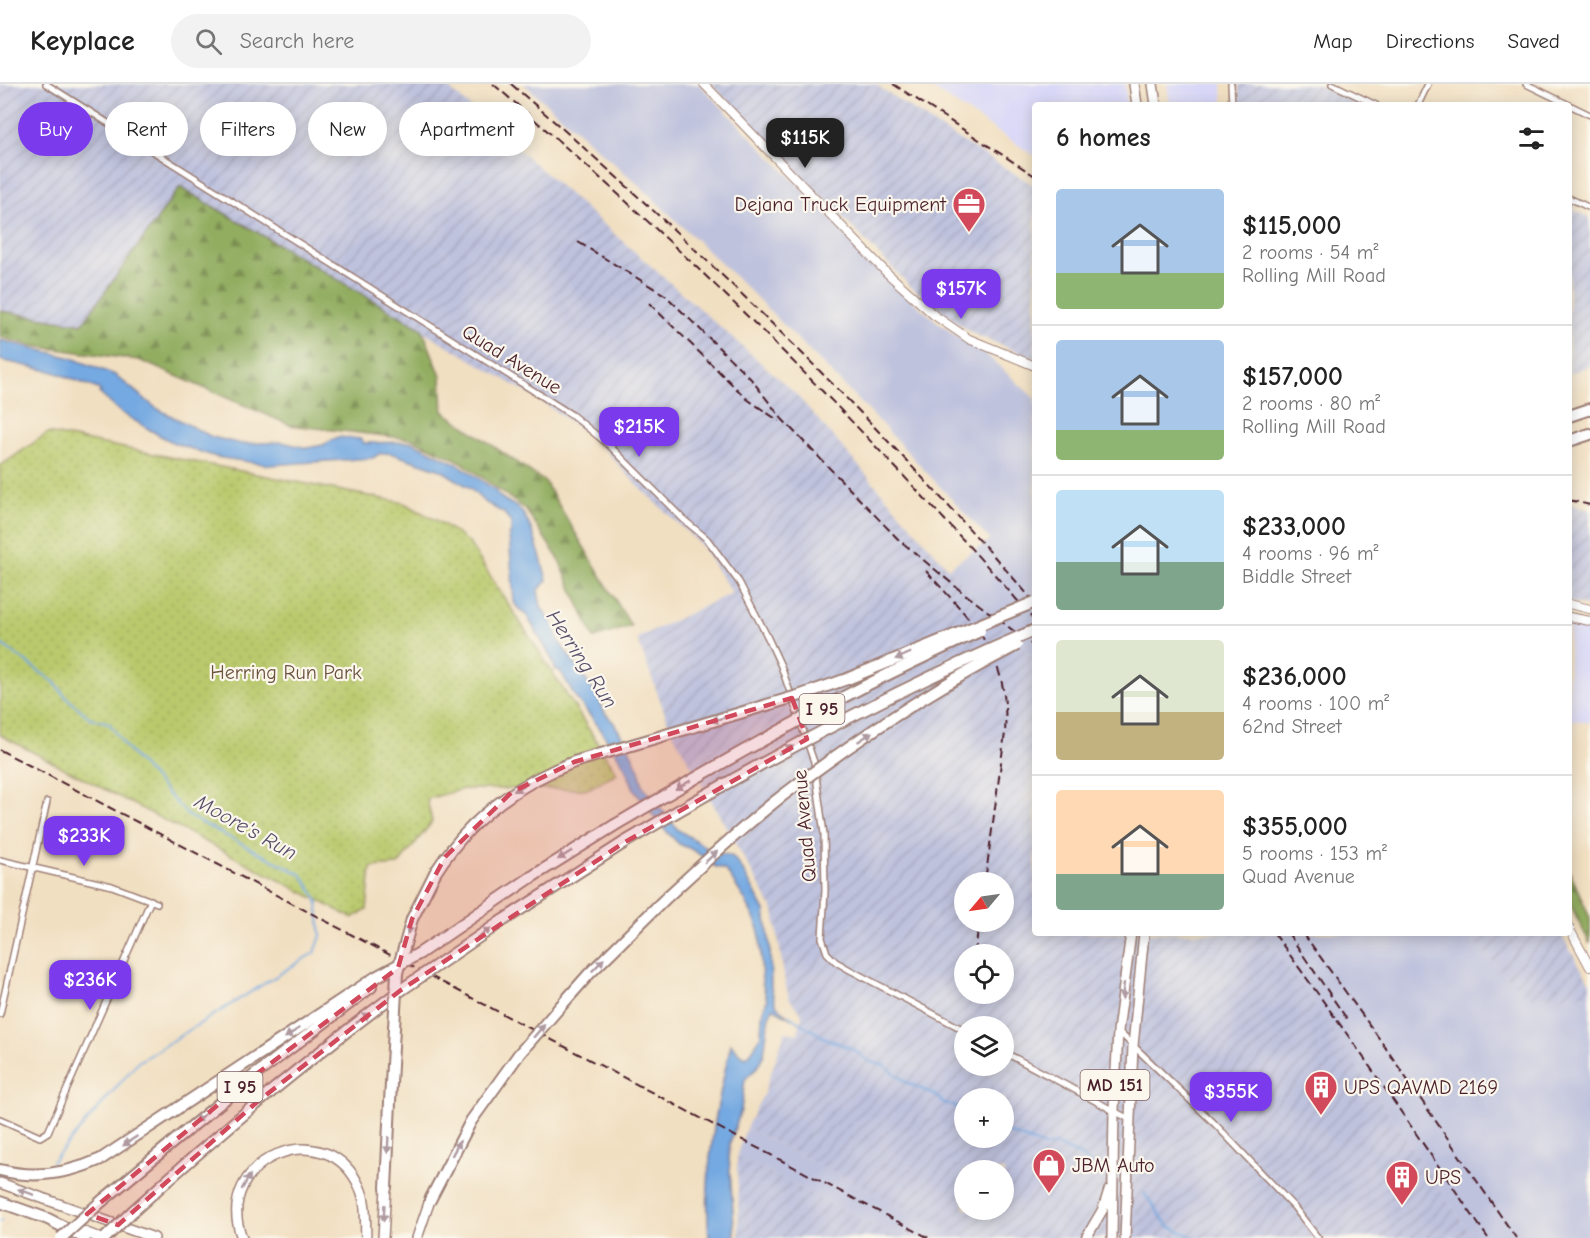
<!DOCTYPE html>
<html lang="en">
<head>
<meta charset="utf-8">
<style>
	body { margin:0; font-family:"Comic Neue",sans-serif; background:#f2f2f2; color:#222; height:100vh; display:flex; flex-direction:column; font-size:22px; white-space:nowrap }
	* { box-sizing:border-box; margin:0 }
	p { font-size:20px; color:#767676 }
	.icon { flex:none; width:33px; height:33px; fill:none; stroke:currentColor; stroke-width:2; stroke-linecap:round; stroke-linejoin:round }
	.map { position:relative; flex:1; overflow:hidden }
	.panel { position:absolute; left:1032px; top:18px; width:540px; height:834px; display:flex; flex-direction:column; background:#fff; border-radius:6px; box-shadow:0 3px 15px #0003 }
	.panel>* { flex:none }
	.banner { position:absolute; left:18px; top:18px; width:570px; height:54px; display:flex; gap:12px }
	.needle { width:39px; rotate:241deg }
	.tools { position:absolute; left:954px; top:788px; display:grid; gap:12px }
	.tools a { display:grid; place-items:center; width:60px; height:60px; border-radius:50%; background:#fff; box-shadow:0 3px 15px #0003; font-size:30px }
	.price { position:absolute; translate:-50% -51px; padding:0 14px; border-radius:12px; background:#7c3aed; color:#fff; font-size:20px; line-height:39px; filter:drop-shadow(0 2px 3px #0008) }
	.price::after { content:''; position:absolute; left:50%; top:36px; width:18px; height:14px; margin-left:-9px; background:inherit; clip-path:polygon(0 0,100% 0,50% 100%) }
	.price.current { background:#222; color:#fff }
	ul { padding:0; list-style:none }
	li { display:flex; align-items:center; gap:18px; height:150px; padding:0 24px }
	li+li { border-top:2px solid #e0e0e0 }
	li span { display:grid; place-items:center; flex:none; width:168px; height:120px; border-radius:6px; color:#555 }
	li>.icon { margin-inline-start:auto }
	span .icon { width:72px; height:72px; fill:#fffc; stroke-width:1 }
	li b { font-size:26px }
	h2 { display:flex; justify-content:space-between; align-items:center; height:72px; padding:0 24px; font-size:26px }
	.chip { padding:0 21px; border-radius:27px; background:#fff; box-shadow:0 3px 15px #0003; font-size:21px; line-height:54px }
	.chip.current { background:#7c3aed; color:#fff }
	header { display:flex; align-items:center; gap:36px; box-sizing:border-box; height:84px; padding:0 30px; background:#fff; border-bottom:2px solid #e0e0e0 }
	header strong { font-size:28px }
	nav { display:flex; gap:33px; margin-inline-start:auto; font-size:21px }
	.search { width:420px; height:54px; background:#f2f2f2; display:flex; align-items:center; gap:15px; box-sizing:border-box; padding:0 21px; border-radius:33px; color:#767676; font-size:22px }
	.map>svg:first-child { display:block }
	.built { fill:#d8d7f8 }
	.industrial { fill:url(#industrial-furrows); fill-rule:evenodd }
	.railway { fill:#bfc2dd }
	.forest { fill:url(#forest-firs); stroke:#6e6646; stroke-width:1.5 }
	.park { fill:url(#park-dots); stroke:#82744c; stroke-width:1.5 }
	.water { fill:#74a9e1; stroke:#5f6486; stroke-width:1.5 }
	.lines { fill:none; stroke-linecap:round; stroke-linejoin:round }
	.stream { stroke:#74a9e1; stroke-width:2 }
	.street-casing { stroke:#9e7f76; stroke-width:8 }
	.secondary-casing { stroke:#9e7f76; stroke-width:10 }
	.primary-casing { stroke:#9e7f76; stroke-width:12 }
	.highway-casing { stroke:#9e7f76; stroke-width:14 }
	.street { stroke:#fff; stroke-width:5 }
	.secondary { stroke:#fff; stroke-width:8 }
	.primary { stroke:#fff; stroke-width:9 }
	.highway { stroke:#fff; stroke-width:10 }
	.rail { stroke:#4a1f2b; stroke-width:2; stroke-dasharray:9 4.5; stroke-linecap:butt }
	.highway-bridge-casing { stroke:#9e7f76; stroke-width:14; stroke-linecap:butt }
	.highway-bridge { stroke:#fff; stroke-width:10 }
	.oneway { fill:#ae9aa0 }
	.marked { fill:#d1495b; fill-opacity:0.2; stroke:#d1495b; stroke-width:4.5; stroke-dasharray:12 8; stroke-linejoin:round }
	.labels { text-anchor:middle; stroke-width:4.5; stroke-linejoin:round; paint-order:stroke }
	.shield { fill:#fbf7ec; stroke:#7f6065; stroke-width:1.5 }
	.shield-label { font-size:18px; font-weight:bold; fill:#4a1f2b }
	.poi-label { font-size:20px; fill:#4a1f2b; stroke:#fbf7ec; text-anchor:start }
	.street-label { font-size:20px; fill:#4a1f2b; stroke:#fbf7ec }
	.park-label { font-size:20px; fill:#6b523e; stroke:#fbf7ec }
	.water-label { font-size:21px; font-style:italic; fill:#594f6b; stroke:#fbf7ec }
</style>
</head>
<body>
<header>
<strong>Keyplace</strong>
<div class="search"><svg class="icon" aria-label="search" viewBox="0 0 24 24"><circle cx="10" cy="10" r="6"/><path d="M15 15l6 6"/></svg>Search here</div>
<nav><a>Map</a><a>Directions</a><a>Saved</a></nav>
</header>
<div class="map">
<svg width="1590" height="1154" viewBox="0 0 1590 1154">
	<defs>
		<pattern id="industrial-furrows" width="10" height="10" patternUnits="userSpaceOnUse" patternTransform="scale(1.5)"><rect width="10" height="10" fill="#bfc2dd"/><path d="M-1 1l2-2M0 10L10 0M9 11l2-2" fill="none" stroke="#a6a6be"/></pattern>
		<pattern id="forest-firs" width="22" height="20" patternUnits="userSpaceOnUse" patternTransform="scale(1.5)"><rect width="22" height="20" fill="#92ad60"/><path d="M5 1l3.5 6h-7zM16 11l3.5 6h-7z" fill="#798c4f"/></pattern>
		<pattern id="park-dots" width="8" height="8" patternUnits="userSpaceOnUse" patternTransform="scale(1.5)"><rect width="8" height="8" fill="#b9c96c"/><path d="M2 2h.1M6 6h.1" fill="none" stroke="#a1ac5e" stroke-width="1.8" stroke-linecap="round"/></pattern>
	</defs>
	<rect width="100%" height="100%" fill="#fbf7ec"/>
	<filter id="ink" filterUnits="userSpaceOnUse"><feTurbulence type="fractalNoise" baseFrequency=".0167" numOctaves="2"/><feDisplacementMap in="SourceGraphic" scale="12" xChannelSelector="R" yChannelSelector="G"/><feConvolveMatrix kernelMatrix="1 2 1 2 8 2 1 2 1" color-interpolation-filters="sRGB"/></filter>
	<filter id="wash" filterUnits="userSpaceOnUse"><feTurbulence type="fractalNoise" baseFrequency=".008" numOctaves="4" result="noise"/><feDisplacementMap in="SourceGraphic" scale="24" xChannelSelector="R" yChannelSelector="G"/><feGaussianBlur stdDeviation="1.35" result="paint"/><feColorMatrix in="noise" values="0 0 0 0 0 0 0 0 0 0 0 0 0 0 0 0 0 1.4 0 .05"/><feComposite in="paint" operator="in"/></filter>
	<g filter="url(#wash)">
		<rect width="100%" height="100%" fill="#f1dfc1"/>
		<g class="built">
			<path d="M925 0H1125L1127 21H1035V72Z"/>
			<path d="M1167 0H1222L1223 21H1170Z"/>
			<path d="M1569 542 1590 546V639L1569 635Z"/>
		</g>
		<g class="industrial">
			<path d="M0 0H444L794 308 948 484 1035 576V849H1264L1317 923 1473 1154H964L746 1044 764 1009 785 948 798 950 802 930 789 914 785 898 774 827 671 646 637 554 732 509 701 461 637 401 595 355 541 317 180 103 81 241 0 227ZM964 798H1004V837H964ZM964 870H1004V909H964ZM964 942H1004V981H964ZM964 1014H1004V1053H964ZM964 1086H1004V1125H964Z"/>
			<path d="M711 0H875L935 41 1035 102V275L974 250 939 226 910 202Z"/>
			<path d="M1239 0H1316L1359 21H1239Z"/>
			<path d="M1569 124 1590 134V282L1569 289Z"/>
			<path d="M1569 420 1590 426V523L1569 518Z"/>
			<path d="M1466 849H1560L1590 899V911L1531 913 1518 905Z"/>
			<path d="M737 1072 898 1154H739Z"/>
		</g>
		<g class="railway">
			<path d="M524 0H699L910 215 940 240 955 251 977 262 1033 313 1035 315V576L948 484 990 456 872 330 748 205 642 104Z"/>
			<path d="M1264 849H1466L1518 905 1531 913 1590 911V1154H1473L1317 923Z"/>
			<path d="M746 1044 964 1154H898L737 1072Z"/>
		</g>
		<g class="forest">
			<path d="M180 103 422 245 441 292 443 327 545 398 631 542 594 554 558 474 526 426 460 377 412 355 290 341 139 276 33 262 0 253V227L82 240Z"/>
			<path d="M1569 786 1590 834V860L1569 818Z"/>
		</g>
		<path class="park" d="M48 349 404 419 443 440 469 459 617 689 588 705H463L427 715 432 738 398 781 371 783 367 826 352 834 0 651V382Z"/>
		<path class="water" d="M0 256 72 274 115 291 156 324 212 353 242 360 282 358 307 364 323 361 338 353 361 355 364 359 412 358 461 382 495 406C500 417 512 418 520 426 531 436 543 480 547 496L538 507 541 523 552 539 560 559 597 612 605 629 614 639 629 664 639 686 643 702 678 746 700 759 714 770H725L733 773 742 785 765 827 770 862 771 904 776 921 792 935 773 924 769 932 764 970 756 985 745 995 741 1026 730 1059 729 1073 735 1154H709C703 1088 716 1024 731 960L740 970 746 973 752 967 761 951 762 932 767 916 762 898 760 852 756 838 744 814 727 788 723 785 714 782 710 777 691 765 679 760 661 742 635 707 624 681 599 643 576 614 561 588 555 585 552 575 527 532 517 523 514 518 509 451 511 449V439L505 430 483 417 470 404 441 386 390 369 379 370 373 374 270 381 216 373 174 359 157 350 120 328 99 309 101 308 98 305 54 288 0 276Z"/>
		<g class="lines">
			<g class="stream">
				<path d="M0 559 54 598 67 614 90 634 109 639 128 666 188 732 302 791 317 815 321 852 315 868 138 978 52 1078"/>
				<path d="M789 932 825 954 853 965 870 978 884 981 906 998 933 1010 944 1019 957 1023 961 1029H964"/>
				<path d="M1004 1047 1047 1063 1057 1061 1081 1072 1094 1083"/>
				<path d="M1144 1109 1168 1142 1195 1154"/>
				<path d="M0 1138 1 1136"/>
			</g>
		</g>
	</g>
	<g filter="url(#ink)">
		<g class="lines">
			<defs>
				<g id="street">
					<path d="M46 0 572 331 610 362 683 435 707 455 739 498 767 552 781 582 814 678 824 750 825 807 822 854 827 869 836 878 850 886 964 946"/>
					<path d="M1231 0 1232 21"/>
					<path d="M1332 0 1376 21"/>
					<path d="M1526 0 1590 31"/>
					<path d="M1418 21 1428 0"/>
					<path d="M1569 114 1590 124"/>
					<path d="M0 776 112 802 157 819"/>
					<path d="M0 930 47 718"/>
					<path d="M1118 947 1214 1039 1294 1123 1318 1154"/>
					<path d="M1004 968 1129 1035"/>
					<path d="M0 1035 40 1053 48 1048 151 816"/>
				</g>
				<g id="secondary">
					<path d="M704 0 887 189 934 231 969 255 1035 282"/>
					<path d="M1569 520 1590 525"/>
					<path d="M1569 533 1590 537"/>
					<path d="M1569 844 1590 883"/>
				</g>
				<g id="primary">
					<path d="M1134 0 1137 21"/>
					<path d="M1153 0 1156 21"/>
					<path d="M0 1099 154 1154"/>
					<path d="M76 1145 100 1154"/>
					<path d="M242 1154C211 1075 327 1027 360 1104 367 1119 365 1138 366 1154"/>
					<path d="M383 1154 386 1104"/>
					<path d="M417 1154 430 1116"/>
					<path d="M1086 1154 1103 1125 1109 1106"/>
					<path d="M1112 1154 1114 1026 1118 947 1131 849"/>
					<path d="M1125 1154 1133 962 1144 849"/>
				</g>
				<g id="highway">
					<path d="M1569 332 1590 325"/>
					<path d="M1569 357 1590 350"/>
					<path d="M435 789C468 737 516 700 574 678"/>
					<path d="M502 837 625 758"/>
					<path d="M420 869 530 794 615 741"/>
					<path d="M559 924 589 890 668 812"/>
					<path d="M0 1086C35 1095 68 1090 101 1075L376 893"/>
					<path d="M386 1104 390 1018"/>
					<path d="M103 1116 243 1000 371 903"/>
					<path d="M430 1116 471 1037 519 970"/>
					<path d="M0 1118 48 1135 85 1154"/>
					<path d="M133 1127C219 1049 308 975 401 906"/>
				</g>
			</defs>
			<use href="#street" class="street-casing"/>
			<use href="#secondary" class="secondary-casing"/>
			<use href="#primary" class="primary-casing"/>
			<use href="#highway" class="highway-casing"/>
			<use href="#street" class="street"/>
			<use href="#secondary" class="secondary"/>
			<use href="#primary" class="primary"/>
			<use href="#highway" class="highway"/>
			<g class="rail">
				<path d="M493 0C628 115 757 237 879 366 932 422 985 478 1035 537"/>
				<path d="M511 0C697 160 874 333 1035 519"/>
				<path d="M893 0 1035 92"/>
				<path d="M578 158 665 211 751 295 782 335 898 455 961 507 1035 563"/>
				<path d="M649 219 747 315 779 337"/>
				<path d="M1569 416 1590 421"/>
				<path d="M926 487C975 541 1010 570 1005 649L985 798"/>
				<path d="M0 666 929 1154"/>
				<path d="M1274 849 1357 964 1488 1154"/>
				<path d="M1288 849 1349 938"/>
				<path d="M1303 849 1376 950 1516 1154"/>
				<path d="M975 870 979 837"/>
			</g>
			<defs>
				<g id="highway-bridge">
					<path d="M574 678 801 611 847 595 1035 518"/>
					<path d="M615 741C734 671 854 603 980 547"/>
					<path d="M625 758C758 679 893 606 1035 546"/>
					<path d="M668 812C705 778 742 743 782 712 856 655 934 604 1017 561"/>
					<path d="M376 893 420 869"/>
					<path d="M401 906 502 837"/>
					<path d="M519 970 559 924"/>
					<path d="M390 1018 397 889 412 835 435 789"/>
					<path d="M61 1154 103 1116"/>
					<path d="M105 1154 133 1127"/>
				</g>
			</defs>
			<use href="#highway-bridge" class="highway-bridge-casing"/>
			<use href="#highway-bridge" class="highway-bridge"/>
		</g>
		<defs><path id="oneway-solid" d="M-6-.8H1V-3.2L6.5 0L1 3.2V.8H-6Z" transform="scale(1.5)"/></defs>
		<g class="oneway">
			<use href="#oneway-solid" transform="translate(903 572) rotate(157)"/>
			<use href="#oneway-solid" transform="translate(719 635) rotate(164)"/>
			<use href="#oneway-solid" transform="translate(865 653) rotate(-34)"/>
			<use href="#oneway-solid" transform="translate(786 666) rotate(-28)"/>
			<use href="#oneway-solid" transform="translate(683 701) rotate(150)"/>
			<use href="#oneway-solid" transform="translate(521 703) rotate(149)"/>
			<use href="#oneway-solid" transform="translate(565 771) rotate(148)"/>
			<use href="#oneway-solid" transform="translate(711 773) rotate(-42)"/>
			<use href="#oneway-solid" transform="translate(410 842) rotate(109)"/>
			<use href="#oneway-solid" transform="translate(484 849) rotate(-34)"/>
			<use href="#oneway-solid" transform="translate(598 881) rotate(-46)"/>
			<use href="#oneway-solid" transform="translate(1123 907) rotate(97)"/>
			<use href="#oneway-solid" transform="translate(363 934) rotate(-37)"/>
			<use href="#oneway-solid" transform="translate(539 947) rotate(-49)"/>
			<use href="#oneway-solid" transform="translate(292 949) rotate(146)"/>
			<use href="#oneway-solid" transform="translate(201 1033) rotate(141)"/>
			<use href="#oneway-solid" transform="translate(130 1057) rotate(146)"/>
			<use href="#oneway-solid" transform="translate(388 1061) rotate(93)"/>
			<use href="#oneway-solid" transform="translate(456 1064) rotate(-61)"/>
			<use href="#oneway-solid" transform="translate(246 1098) rotate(-60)"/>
			<use href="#oneway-solid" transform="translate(26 1108) rotate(-160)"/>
			<use href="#oneway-solid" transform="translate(384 1129) rotate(93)"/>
		</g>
	</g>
	<path class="marked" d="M792 614 807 655 625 758 401 906 257 1018 118 1141 87 1130 243 1000 398 884 412 835 445 773 512 708 574 678Z"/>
	<defs>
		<symbol id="office-pin" viewBox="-11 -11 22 30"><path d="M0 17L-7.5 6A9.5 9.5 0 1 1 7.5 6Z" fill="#d1495b" stroke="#fbf7ec"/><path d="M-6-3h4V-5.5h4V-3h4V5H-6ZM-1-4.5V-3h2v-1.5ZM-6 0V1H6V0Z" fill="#fff"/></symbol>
		<symbol id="building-pin" viewBox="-11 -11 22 30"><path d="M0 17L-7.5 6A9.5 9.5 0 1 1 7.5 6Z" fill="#d1495b" stroke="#fbf7ec"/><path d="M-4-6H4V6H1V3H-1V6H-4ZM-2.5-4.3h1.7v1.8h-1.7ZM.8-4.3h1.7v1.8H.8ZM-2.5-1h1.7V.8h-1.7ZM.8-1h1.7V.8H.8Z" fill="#fff"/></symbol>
		<symbol id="shop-pin" viewBox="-11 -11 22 30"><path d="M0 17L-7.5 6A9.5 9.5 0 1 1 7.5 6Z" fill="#d1495b" stroke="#fbf7ec"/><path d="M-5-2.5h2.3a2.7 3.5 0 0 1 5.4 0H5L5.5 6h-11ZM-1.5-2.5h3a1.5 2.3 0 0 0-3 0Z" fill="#fff"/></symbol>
	</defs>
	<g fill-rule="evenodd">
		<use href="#office-pin" x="950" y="101" width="38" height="52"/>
		<use href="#building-pin" x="1302" y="984" width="38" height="52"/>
		<use href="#shop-pin" x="1030" y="1062" width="38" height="52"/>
		<use href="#building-pin" x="1383" y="1074" width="38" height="52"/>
	</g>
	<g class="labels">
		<g class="shield">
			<rect x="799.5" y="610" width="45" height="30" rx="4.5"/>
			<rect x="1080.5" y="986" width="69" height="30" rx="4.5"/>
			<rect x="217.5" y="988" width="45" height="30" rx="4.5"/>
		</g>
		<g class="shield-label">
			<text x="822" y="631">I 95</text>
			<text x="1115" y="1007">MD 151</text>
			<text x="240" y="1009">I 95</text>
		</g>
		<g class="poi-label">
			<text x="946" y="127" text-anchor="end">Dejana Truck Equipment</text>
			<text x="1344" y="1010">UPS QAVMD 2169</text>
			<text x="1072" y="1088">JBM Auto</text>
			<text x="1425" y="1100">UPS</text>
		</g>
		<g class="street-label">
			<text transform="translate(512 275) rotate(32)" y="7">Quad Avenue</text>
			<text transform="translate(804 742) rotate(-95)" y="7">Quad Avenue</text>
		</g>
		<g class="park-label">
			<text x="286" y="595">Herring Run Park</text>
		</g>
		<g class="water-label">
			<text transform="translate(582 575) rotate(57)" y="7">Herring Run</text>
			<text transform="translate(246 743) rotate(29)" y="7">Moore's Run</text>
		</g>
	</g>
</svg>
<div class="tools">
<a><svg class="needle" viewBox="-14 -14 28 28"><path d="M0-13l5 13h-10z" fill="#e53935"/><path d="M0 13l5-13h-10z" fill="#767676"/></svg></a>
<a><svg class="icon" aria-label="locate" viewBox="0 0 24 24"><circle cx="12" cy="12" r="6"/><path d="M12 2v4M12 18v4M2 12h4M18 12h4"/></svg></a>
<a><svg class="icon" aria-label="layers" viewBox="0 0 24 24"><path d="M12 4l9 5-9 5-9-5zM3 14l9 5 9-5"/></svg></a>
<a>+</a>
<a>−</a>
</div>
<b class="price current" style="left:805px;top:85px">$115K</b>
<b class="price" style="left:961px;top:236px">$157K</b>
<b class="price" style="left:639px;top:374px">$215K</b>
<b class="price" style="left:84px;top:783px">$233K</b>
<b class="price" style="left:90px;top:927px">$236K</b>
<b class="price" style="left:1231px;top:1039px">$355K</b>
<div class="banner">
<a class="chip current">Buy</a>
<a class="chip">Rent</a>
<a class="chip">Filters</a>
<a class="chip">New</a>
<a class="chip">Apartment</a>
</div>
<section class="panel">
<h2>6 homes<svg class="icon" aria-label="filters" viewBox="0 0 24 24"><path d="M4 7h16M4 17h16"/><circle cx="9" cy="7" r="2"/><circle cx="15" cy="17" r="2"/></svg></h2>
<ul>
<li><span style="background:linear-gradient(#a9c7e8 70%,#8fb573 0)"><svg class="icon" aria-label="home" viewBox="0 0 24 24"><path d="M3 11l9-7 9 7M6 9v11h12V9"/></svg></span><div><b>$115,000</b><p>2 rooms · 54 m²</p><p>Rolling Mill Road</p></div></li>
<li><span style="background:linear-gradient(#a9c7e8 75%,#8fb573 0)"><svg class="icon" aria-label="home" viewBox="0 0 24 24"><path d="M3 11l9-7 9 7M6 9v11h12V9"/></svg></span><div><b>$157,000</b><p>2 rooms · 80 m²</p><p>Rolling Mill Road</p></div></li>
<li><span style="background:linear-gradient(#bfe0f5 60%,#7fa58c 0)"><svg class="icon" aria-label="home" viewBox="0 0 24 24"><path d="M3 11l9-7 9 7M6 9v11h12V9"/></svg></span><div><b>$233,000</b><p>4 rooms · 96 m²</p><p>Biddle Street</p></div></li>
<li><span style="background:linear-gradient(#dfe7d0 60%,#c2b280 0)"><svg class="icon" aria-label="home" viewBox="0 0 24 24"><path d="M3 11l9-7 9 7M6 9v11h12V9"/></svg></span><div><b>$236,000</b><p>4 rooms · 100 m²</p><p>62nd Street</p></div></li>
<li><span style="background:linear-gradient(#ffd9b3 70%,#7fa58c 0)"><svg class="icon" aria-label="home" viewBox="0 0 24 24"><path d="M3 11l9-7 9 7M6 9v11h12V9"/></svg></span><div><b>$355,000</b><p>5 rooms · 153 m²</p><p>Quad Avenue</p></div></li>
</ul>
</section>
</div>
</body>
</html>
